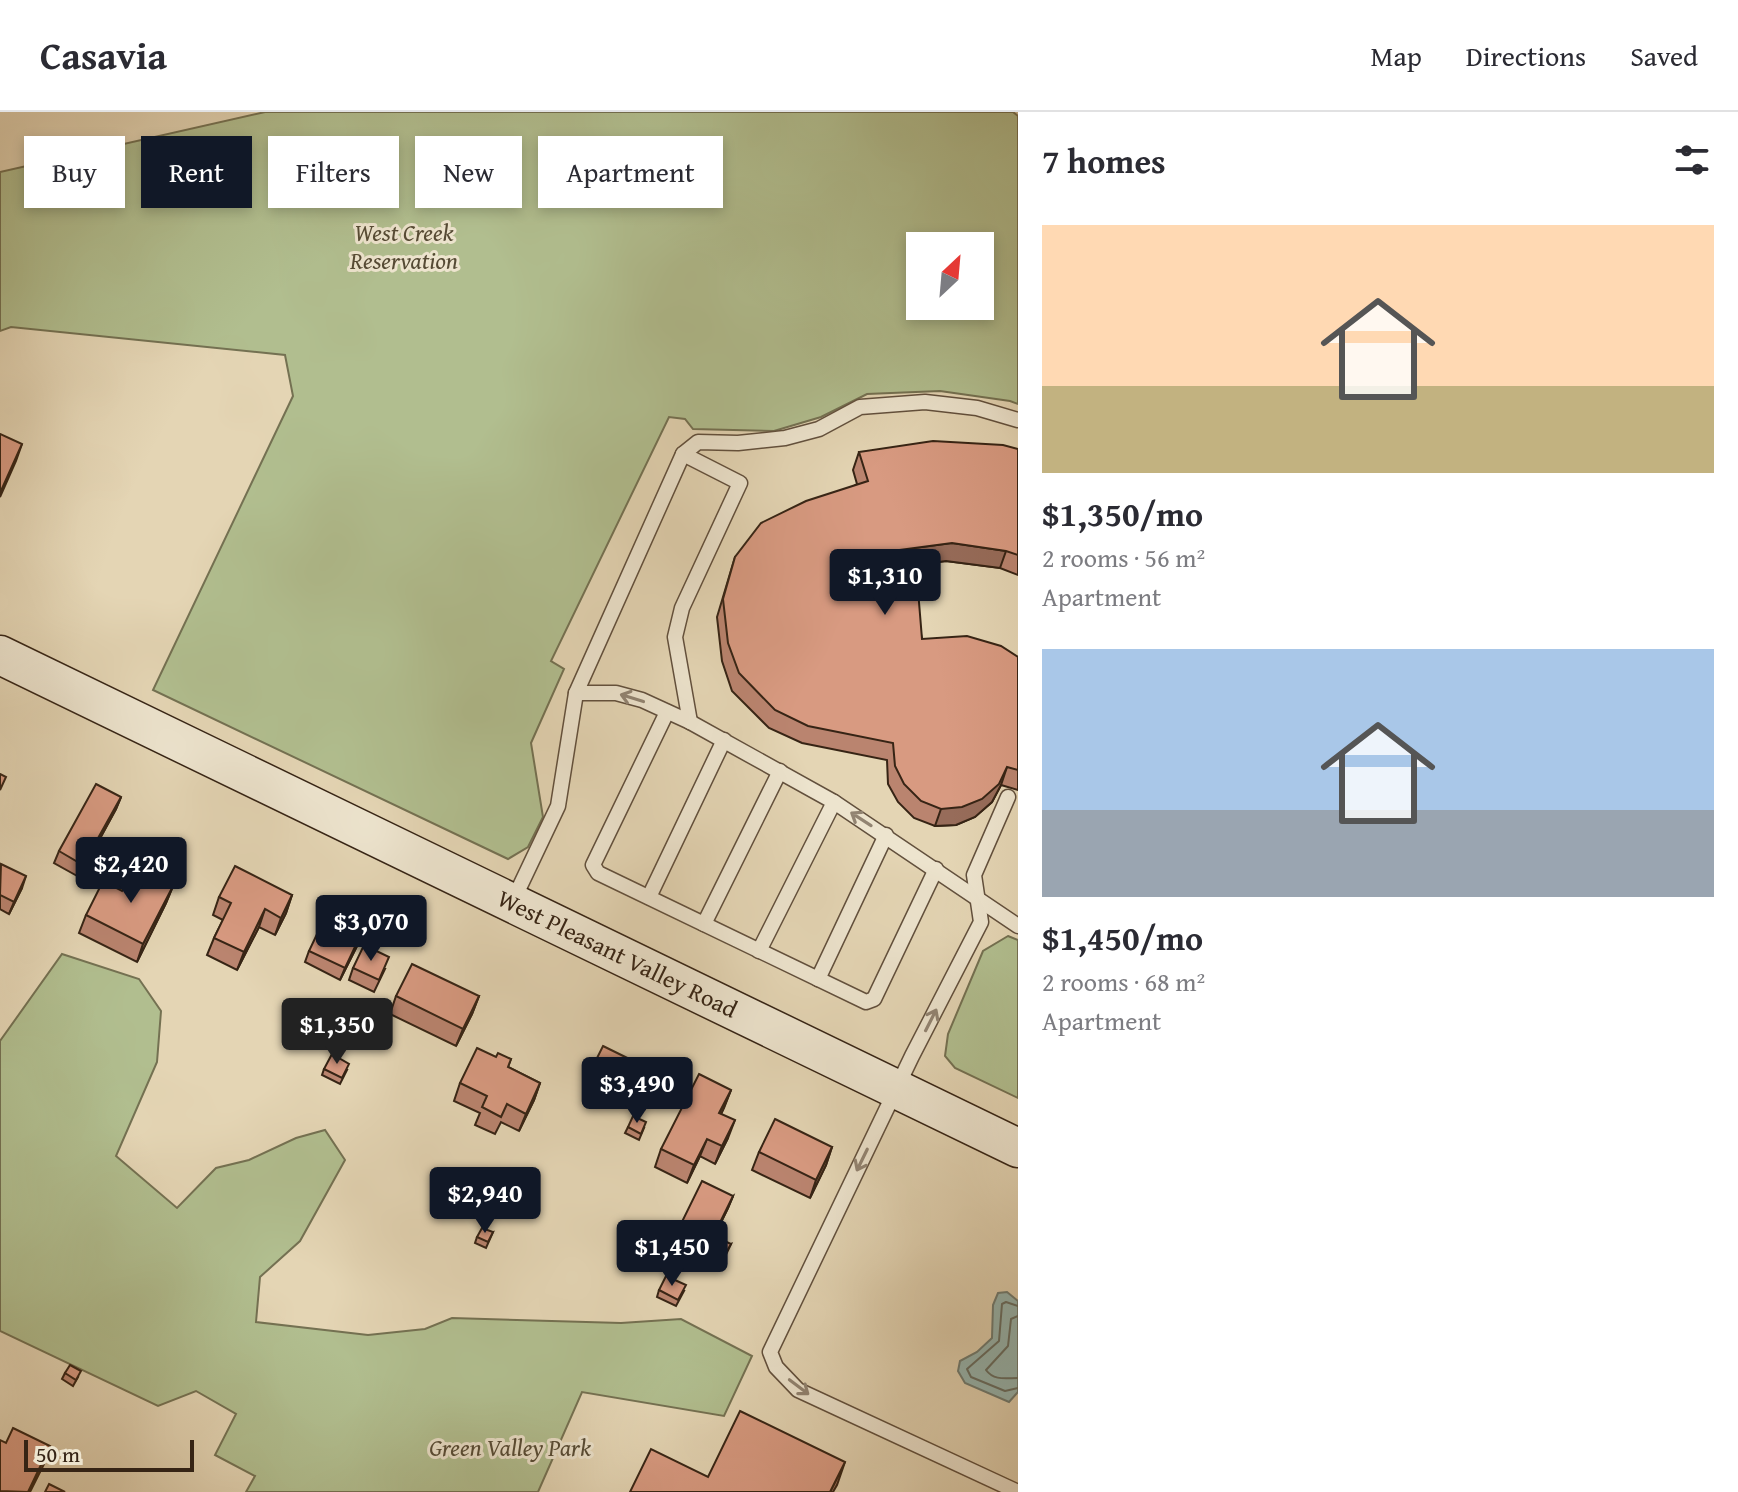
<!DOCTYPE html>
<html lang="en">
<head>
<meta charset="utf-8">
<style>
	body { margin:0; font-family:"Gentium Book Plus",serif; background:#f7f7f7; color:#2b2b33; height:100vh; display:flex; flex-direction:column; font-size:30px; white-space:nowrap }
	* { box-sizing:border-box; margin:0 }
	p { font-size:26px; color:#7c7c81 }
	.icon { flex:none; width:44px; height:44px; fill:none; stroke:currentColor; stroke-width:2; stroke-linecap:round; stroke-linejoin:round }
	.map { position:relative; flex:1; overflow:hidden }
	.drawer { display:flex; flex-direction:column; background:#fff; width:720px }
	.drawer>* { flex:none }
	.banner { position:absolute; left:24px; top:24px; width:760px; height:72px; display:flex; gap:16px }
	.needle { width:52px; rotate:26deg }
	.tools { position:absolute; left:906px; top:120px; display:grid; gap:16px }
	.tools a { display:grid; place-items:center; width:88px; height:88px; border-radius:0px; background:#fff; box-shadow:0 4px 12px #0003; font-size:40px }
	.scale { position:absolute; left:24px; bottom:20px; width:170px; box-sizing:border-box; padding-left:8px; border:4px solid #362415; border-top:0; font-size:22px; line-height:28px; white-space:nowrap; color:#362415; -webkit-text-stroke:6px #ede4ce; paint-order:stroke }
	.price { position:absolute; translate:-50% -68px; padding:0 18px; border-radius:8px; background:#111827; color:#fff; font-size:26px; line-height:52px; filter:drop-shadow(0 2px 4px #0008) }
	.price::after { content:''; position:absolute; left:50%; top:48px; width:24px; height:18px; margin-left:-12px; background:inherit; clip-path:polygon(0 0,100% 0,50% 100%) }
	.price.current { background:#222; color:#fff }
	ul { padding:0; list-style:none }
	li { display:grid; align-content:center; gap:16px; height:424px; padding:0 24px }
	li span { display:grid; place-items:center; height:248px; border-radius:0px; color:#555 }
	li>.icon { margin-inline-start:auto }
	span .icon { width:144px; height:144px; fill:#fffc; stroke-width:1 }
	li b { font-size:34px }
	h2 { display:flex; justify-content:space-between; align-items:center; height:96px; padding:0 24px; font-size:34px }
	.pill { padding:0 28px; border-radius:0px; background:#fff; box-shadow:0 4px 12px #0003; font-size:28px; line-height:72px }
	.pill.current { background:#111827; color:#fff }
	header { display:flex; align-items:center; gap:48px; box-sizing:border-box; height:112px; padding:0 40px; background:#fff; border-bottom:2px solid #e1e1e2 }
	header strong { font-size:38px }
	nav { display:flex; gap:44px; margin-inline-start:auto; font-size:28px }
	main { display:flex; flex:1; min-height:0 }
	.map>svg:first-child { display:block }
	.green { fill:#b1be8f; stroke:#747152; stroke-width:2; fill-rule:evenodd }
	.water { fill:#97b8b3; stroke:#707d74; stroke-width:2 }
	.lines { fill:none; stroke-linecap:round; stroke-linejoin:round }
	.shore { stroke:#666e64; stroke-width:2 }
	.service-casing { stroke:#62503d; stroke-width:17 }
	.secondary-casing { stroke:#362415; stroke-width:41 }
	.service { stroke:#ede4ce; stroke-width:14 }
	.secondary { stroke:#ede4ce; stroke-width:38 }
	.wall { fill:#ba846f; stroke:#362415; stroke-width:2 }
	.shaded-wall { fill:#976c5a; stroke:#362415; stroke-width:2 }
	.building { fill:#d89a81; stroke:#362415; stroke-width:2 }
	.oneway { stroke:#928472 }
	.labels { text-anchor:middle; stroke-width:6; stroke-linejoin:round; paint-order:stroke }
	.park-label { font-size:24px; font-style:italic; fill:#554a34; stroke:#ede4ce }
	.street-label { font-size:24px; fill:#362415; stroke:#ede4ce }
</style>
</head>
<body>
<header>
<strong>Casavia</strong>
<nav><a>Map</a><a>Directions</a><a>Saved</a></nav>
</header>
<main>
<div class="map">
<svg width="1018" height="1380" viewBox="0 0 1018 1380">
	<rect width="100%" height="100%" fill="#e4d5b4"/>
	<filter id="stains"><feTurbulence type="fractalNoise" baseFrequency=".0025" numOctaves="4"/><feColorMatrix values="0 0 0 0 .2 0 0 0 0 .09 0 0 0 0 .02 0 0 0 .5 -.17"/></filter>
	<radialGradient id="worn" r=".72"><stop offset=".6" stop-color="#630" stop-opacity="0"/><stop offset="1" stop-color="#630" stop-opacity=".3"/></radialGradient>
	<g class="green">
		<path d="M265 0H1013L1018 4V292L1010 289 940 279 867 282 821 305 774 319 693 317 685 307 669 305 551 549 564 557 531 631 543 705 528 735 508 747 153 578 293 284 285 243 11 215 0 219V60ZM920 134H980V194H920Z"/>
		<path d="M1008 824 1018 828V986L955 956 945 944 948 922 983 839Z"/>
		<path d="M62 842 139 867 161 899 157 950 116 1044 177 1096 216 1056 249 1048 296 1026 325 1018 345 1048 300 1129 260 1165 256 1210 368 1223 425 1217 452 1206 621 1211 681 1207 752 1244 724 1304 582 1280 538 1380H246L255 1364 215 1343 236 1302 196 1279 158 1294 0 1219V929Z"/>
	</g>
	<path class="water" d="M1007 1180 1018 1189V1280L1009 1290 965 1271 958 1259 960 1249 977 1240 992 1226 993 1193 998 1181Z"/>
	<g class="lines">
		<g class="shore">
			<path d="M1018 1194 1006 1190 1002 1192 999 1229 967 1257 971 1265 1005 1279 1018 1276"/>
			<path d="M1018 1204 1011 1207 1008 1234 986 1258C994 1269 1006 1266 1018 1266"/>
		</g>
		<defs>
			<g id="service">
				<path d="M683 342 740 371 682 496 675 525 690 610"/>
				<path d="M576 581H616L642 588 690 610 834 690 1018 814"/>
				<path d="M667 600 593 753 598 761 866 890 874 887 936 757"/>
				<path d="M1008 685 974 763 981 810 912 944 770 1240 776 1255 798 1278 1018 1380"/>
				<path d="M649 785 724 628"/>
				<path d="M512 791 558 694 576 581 683 342 698 330 738 331 785 326 819 317 860 295 925 290 977 296 1018 308"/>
				<path d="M704 812 780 659"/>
				<path d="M759 839 834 690"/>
				<path d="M818 867 886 723"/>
			</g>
			<g id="secondary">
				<path id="s1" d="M0 543 1018 1036"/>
			</g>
		</defs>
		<use href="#service" class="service-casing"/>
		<use href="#secondary" class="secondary-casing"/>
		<use href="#service" class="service"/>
		<use href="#secondary" class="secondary"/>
	</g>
	<g class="wall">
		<path d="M1018 337V463L1000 456 946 449 907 454 922 527 1018 545V678L1001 673 992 690 975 705 956 713 935 714 914 706 898 690 888 672 887 648 802 631 769 616 732 579 722 549 717 505 735 445 857 372 853 358 859 340Z"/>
		<path d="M121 685 116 697 79 765 54 751 59 739Z"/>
		<path d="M0 753 22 776 9 802 0 797Z"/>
		<path d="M173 774 166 791 137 850 79 821 86 803 122 779Z"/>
		<path d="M292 783 286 801 275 823 259 815 237 858 207 843 214 826 223 808 213 803 219 785Z"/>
		<path d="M358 832 340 868 305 850 309 839Z"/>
		<path d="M353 856 385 857 374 880 349 868Z"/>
		<path d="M396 884H479L472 902 456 934 390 902Z"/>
		<path d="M496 945 511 947 508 955 540 971 534 988 519 1019 501 1010 495 1022 475 1013 480 1001 454 989 460 971Z"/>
		<path d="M324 957 347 958 340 972 322 963Z"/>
		<path d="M589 962H660L645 997 626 988 624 993 585 974Z"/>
		<path d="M731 978 721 1002 728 1026 715 1052 700 1044 687 1071 655 1055 661 1037Z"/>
		<path d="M628 1015 644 1016 639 1028 625 1021Z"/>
		<path d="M832 1035 826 1053 810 1086 752 1058 759 1040Z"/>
		<path d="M733 1084 728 1096 701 1151 670 1136 675 1124Z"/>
		<path d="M493 1120 486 1136 475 1131 477 1125Z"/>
		<path d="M731 1132 722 1151 712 1145 714 1139Z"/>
		<path d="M659 1178 684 1179 676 1194 657 1185Z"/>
		<path d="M65 1261 78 1265 73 1274 62 1267Z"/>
	</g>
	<g class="shaded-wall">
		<path d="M22 332 16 349 0 385V381Z"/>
		<path d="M952 431 1006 439 1000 456 946 449 893 456 899 438Z"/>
		<path d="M1007 655 1001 673 992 690 975 705 956 713 935 714 941 697Z"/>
		<path d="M121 685 116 697 79 765 83 753Z"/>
		<path d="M26 764 22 776 9 802 14 790Z"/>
		<path d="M173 774 166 791 137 850 143 832Z"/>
		<path d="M292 783 286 801 275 823 281 806Z"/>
		<path d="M265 797 259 815 237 858 244 840Z"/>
		<path d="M362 820 358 832 340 868 345 856Z"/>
		<path d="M479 884 472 902 456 934 463 917Z"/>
		<path d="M660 962 656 974 645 997 649 985Z"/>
		<path d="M540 971 534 988 519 1019 526 1002Z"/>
		<path d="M731 978 724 996 713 1018 719 1001Z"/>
		<path d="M735 1008 728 1026 715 1052 722 1034Z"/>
		<path d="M707 1027 700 1044 687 1071 694 1053Z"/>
		<path d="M832 1035 826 1053 810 1086 816 1068Z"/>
		<path d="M733 1084 728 1096 701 1151 706 1139Z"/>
		<path d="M50 1334 44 1352 30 1380H28Z"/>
		<path d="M845 1350 837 1373 833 1380H830Z"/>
	</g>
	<g class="building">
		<path d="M0 322 22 332 0 381Z"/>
		<path d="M933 329 1003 333 1018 337V443L1006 439 952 431 899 438 918 478 922 527 967 524 1001 534 1018 545V658L1007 655 999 672 982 687 962 695 941 697 921 689 904 672 895 654 893 631 808 614 775 598 739 561 728 531 723 487 735 445 761 411 806 389 868 369 859 340Z"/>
		<path d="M0 662 6 665 0 678Z"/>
		<path d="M96 672 121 685 83 753 59 739Z"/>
		<path d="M1 752 26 764 14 790 0 783Z"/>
		<path d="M134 754 173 774 143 832 86 803 103 769 122 779Z"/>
		<path d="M235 754 292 783 281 806 265 797 244 840 214 826 231 791 219 785Z"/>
		<path d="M326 803 362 820 345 856 309 839Z"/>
		<path d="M364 833 389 845 379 868 353 856Z"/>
		<path d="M412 852 479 884 463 917 396 884Z"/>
		<path d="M603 934 660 962 649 985 631 976 628 981 589 962Z"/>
		<path d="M477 936 496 945 498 941 511 947 508 955 540 971 526 1002 507 992 501 1005 482 995 487 984 460 971Z"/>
		<path d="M332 942 349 952 342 966 324 957Z"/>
		<path d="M699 962 731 978 719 1001 735 1008 722 1034 707 1027 694 1053 661 1037Z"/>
		<path d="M633 1004 646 1010 641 1022 628 1015Z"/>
		<path d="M775 1007 832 1035 816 1068 759 1040Z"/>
		<path d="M702 1069 733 1084 706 1139 675 1124Z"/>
		<path d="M482 1116 493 1120 488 1130 477 1125Z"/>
		<path d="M720 1127 731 1132 724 1144 714 1139Z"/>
		<path d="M666 1164 686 1173 678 1188 659 1178Z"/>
		<path d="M70 1253 81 1259 76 1268 65 1261Z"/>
		<path d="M740 1299 845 1350 830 1380H630L651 1337 708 1365Z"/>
		<path d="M13 1316 50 1334 28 1380 0 1379V1328L6 1331Z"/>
		<path d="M49 1372 65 1380H45Z"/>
	</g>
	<defs><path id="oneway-shaft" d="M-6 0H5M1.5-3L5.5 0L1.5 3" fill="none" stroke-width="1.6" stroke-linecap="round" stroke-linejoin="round" transform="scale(2)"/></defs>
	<g class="oneway">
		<use href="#oneway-shaft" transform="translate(632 586) rotate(-163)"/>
		<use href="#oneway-shaft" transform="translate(861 707) rotate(-147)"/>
		<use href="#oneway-shaft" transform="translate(931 908) rotate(-63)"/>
		<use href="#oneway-shaft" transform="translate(862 1048) rotate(116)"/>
		<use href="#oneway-shaft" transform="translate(799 1275) rotate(37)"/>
	</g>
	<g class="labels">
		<g class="park-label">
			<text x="404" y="129">West Creek<tspan x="404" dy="28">Reservation</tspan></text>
			<text x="510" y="1344">Green Valley Park</text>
		</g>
		<g class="street-label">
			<text dy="8" stroke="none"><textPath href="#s1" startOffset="686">West Pleasant Valley Road</textPath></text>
		</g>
	</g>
	<rect width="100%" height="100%" filter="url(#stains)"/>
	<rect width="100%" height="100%" fill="url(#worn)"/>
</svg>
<div class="tools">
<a><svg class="needle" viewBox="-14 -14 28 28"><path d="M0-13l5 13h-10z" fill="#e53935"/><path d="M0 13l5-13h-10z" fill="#7c7c81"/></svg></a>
</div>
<div class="scale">50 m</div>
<b class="price" style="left:885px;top:505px">$1,310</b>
<b class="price" style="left:131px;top:793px">$2,420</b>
<b class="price" style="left:371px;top:851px">$3,070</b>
<b class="price current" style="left:337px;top:954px">$1,350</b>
<b class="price" style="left:637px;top:1013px">$3,490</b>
<b class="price" style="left:485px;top:1123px">$2,940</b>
<b class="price" style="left:672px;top:1176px">$1,450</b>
<div class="banner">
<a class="pill">Buy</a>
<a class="pill current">Rent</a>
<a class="pill">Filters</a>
<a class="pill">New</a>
<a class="pill">Apartment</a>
</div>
</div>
<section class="drawer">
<h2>7 homes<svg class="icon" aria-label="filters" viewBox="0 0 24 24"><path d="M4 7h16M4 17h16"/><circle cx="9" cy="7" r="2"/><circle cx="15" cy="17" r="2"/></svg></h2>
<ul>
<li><span style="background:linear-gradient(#ffd9b3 65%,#c2b280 0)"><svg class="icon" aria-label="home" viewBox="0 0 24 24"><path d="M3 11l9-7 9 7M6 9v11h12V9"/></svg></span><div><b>$1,350/mo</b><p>2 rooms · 56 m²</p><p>Apartment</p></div></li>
<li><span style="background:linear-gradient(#a9c7e8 65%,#9aa5b1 0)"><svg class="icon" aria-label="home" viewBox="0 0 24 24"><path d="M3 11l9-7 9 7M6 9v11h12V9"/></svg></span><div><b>$1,450/mo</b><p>2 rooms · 68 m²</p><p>Apartment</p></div></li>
</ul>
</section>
</main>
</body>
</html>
